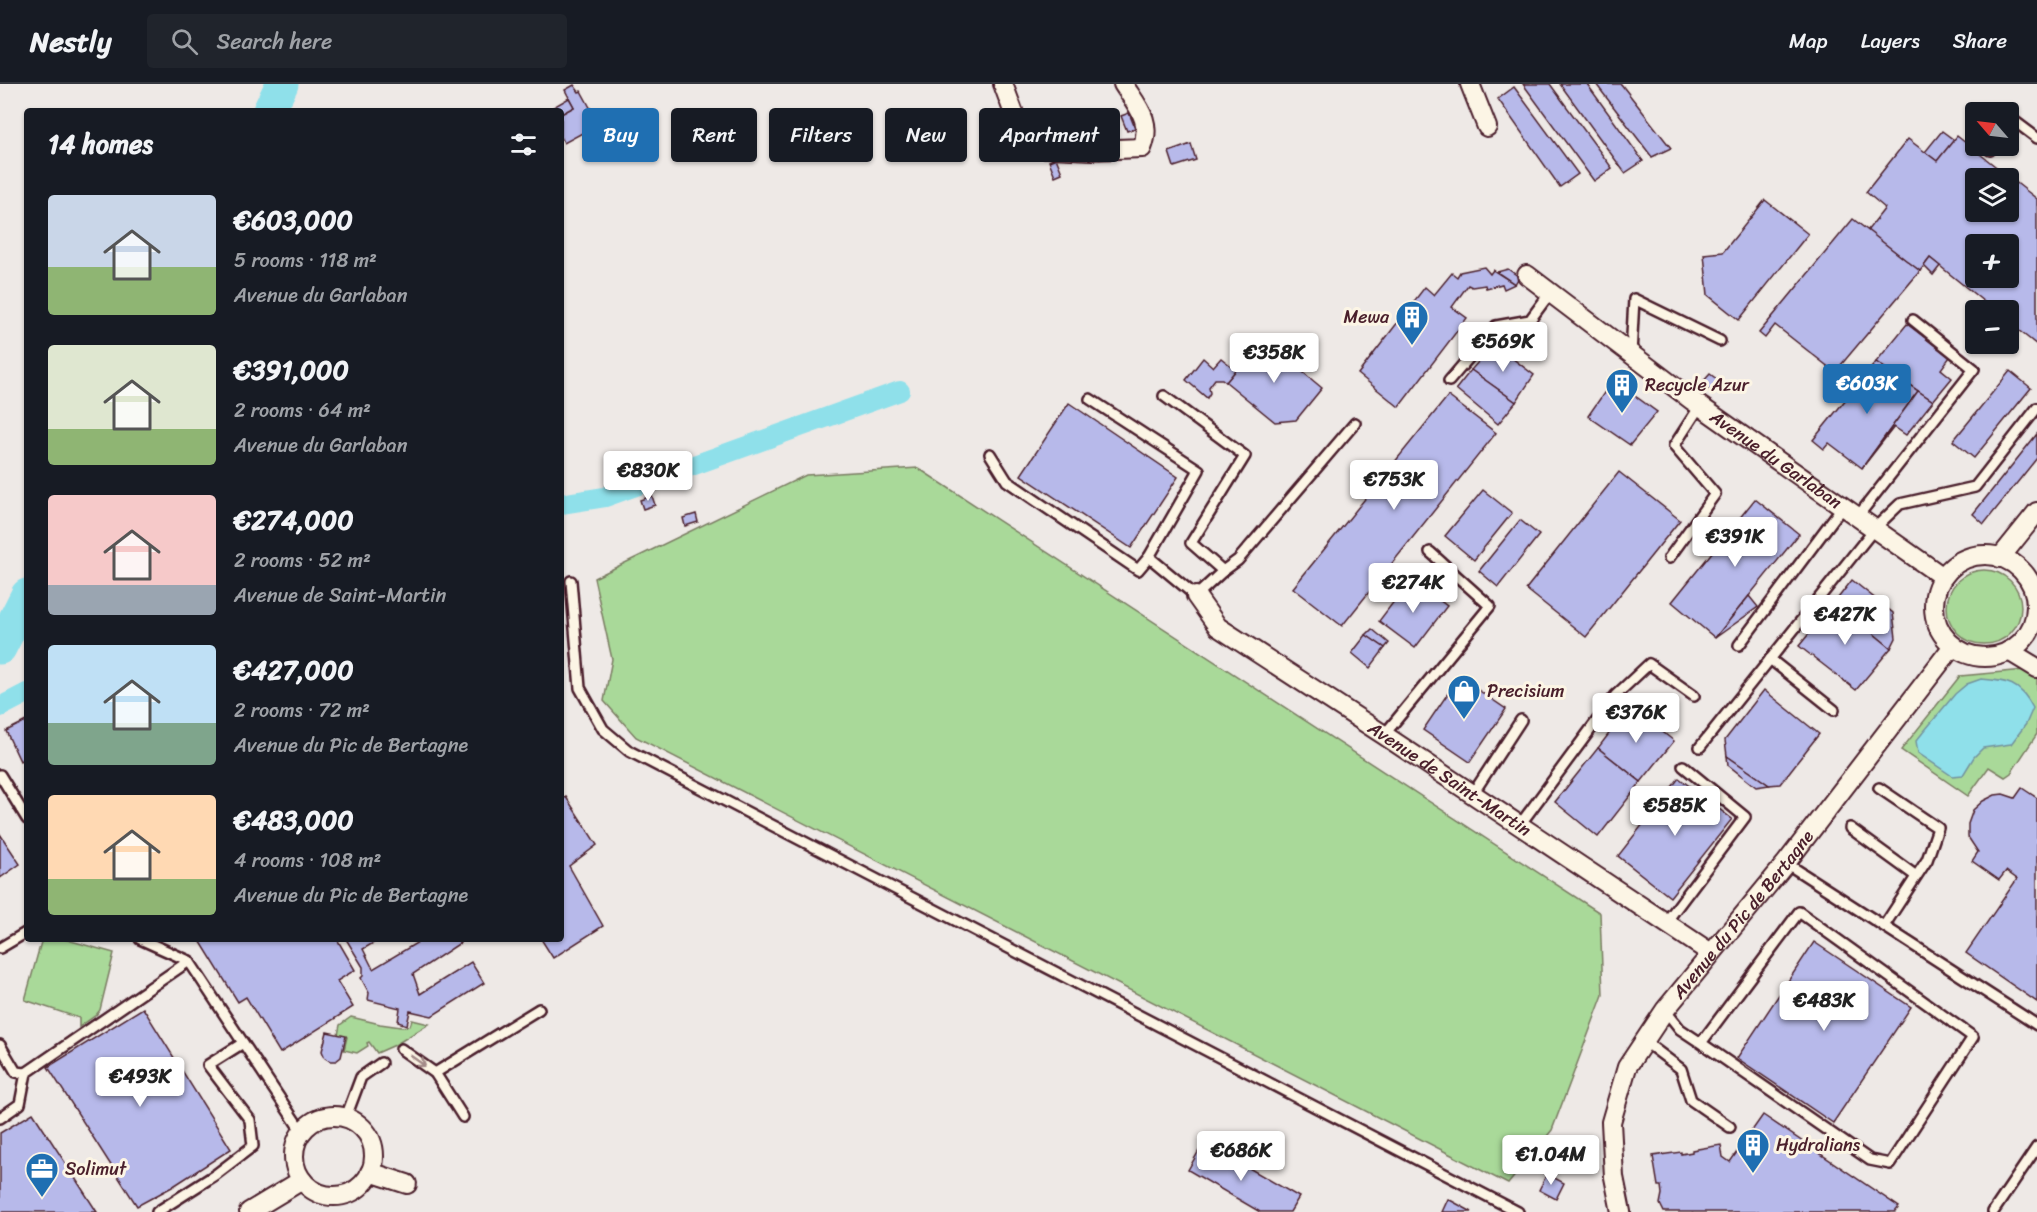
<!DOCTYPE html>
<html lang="en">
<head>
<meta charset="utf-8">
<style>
	body { margin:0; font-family:Sriracha,sans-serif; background:#20242c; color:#f1f3f6; height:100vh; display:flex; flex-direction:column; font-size:22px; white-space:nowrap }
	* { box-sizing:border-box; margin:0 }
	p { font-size:20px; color:#9ea1a6 }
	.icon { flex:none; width:33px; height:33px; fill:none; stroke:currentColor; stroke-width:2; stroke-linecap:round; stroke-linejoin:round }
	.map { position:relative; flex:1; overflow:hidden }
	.drawer { position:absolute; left:24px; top:24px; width:540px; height:834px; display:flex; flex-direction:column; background:#171b24; border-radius:6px; box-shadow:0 2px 4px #0004 }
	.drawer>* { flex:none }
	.top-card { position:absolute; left:582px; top:24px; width:570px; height:54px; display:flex; gap:12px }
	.needle { width:39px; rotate:298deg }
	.fabs { position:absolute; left:1965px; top:18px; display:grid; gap:12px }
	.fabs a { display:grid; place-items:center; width:54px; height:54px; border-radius:6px; background:#171b24; box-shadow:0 2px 4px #0004; font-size:30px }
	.price { position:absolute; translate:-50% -51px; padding:0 14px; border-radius:6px; background:#fff; color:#222; font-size:20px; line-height:39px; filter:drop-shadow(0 2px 3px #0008) }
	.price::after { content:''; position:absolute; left:50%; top:36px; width:18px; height:14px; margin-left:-9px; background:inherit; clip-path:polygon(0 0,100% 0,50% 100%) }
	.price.active { background:#1f6fb2; color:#fff }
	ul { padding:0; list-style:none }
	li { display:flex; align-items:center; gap:18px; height:150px; padding:0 24px }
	li span { display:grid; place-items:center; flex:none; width:168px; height:120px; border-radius:6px; color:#555 }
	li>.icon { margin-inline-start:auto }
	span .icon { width:72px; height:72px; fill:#fffc; stroke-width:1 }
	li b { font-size:26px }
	h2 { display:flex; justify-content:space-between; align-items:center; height:72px; padding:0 24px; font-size:26px }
	.tag { padding:0 21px; border-radius:6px; background:#171b24; box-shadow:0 2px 4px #0004; font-size:21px; line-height:54px }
	.tag.active { background:#1f6fb2; color:#fff }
	header { display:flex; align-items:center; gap:36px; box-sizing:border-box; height:84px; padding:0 30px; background:#171b24; border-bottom:2px solid #363941 }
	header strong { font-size:28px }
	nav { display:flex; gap:33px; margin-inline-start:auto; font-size:21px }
	.search { width:420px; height:54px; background:#20242c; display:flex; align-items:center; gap:15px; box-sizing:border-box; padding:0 21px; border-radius:6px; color:#9ea1a6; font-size:22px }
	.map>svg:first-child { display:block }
	.green { fill:#a9d999; stroke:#7a7c62; stroke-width:1.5 }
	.water { fill:#8fe0ea; stroke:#73939e; stroke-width:1.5 }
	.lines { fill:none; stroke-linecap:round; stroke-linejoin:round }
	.canal { stroke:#8fe0ea; stroke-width:20 }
	.river { stroke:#8fe0ea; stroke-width:33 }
	.building { fill:#b7b9ea; stroke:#4a1f2b; stroke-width:1.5; fill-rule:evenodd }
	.service-casing { stroke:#4a1f2b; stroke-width:14 }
	.minor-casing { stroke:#4a1f2b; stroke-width:22 }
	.service { stroke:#fcf5e5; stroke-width:9 }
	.minor { stroke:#fcf5e5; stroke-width:18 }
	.oneway { stroke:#a38a88 }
	.labels { text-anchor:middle; stroke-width:6; stroke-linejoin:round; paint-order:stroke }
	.poi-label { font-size:18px; fill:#4a1f2b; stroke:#fcf5e5; text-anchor:start }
	.street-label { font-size:18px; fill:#4a1f2b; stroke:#fcf5e5 }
</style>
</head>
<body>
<header>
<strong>Nestly</strong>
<div class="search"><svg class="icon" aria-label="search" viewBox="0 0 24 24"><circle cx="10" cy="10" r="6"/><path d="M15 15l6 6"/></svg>Search here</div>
<nav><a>Map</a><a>Layers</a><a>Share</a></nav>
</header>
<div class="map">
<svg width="2037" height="1128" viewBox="0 0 2037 1128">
	<rect width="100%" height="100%" fill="#eee9e6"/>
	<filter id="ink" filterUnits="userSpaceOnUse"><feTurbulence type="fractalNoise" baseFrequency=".0167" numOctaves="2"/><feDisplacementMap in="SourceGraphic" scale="12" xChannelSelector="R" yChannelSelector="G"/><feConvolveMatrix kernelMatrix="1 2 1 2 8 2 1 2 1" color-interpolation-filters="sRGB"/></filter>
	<g filter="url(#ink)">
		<g class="green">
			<path d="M918 384 1600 829 1603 911 1552 1046 1508 1100 636 653 604 617 612 575 594 494 806 391Z"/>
			<circle cx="1984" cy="523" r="37"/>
			<path d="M2025 586 2037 594V650L2011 689 2005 693 1989 683 1968 712 1901 666 1960 592Z"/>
			<path d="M48 855H64L114 869 100 926 96 931 79 943V934L25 916 41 858Z"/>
			<path d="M351 933 380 940 401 943 410 942 412 936 429 940 395 961 377 969 369 958 367 959 368 962 357 969 344 966 347 953 338 951 340 941Z"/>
		</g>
		<path class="water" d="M1981 595C2007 597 2020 598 2033 624L2026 640 2011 660 1983 664 1974 673 1963 691 1952 692 1918 669 1916 657 1955 610 1967 600Z"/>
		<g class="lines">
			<g class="canal">
				<path d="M561 420 605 413 900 307"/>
				<path d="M0 623 27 609"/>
			</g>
			<g class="river">
				<path d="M269 27 282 0"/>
				<path d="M0 564 27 511"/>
			</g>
		</g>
		<g class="building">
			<path d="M1523 0H1550L1612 84 1594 97Z"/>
			<path d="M1560 0H1587L1643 77 1625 89Z"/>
			<path d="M1596 0H1621L1671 64 1652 73Z"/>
			<path d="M574 1 579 8 581 7 599 40 564 59 561 52V30L574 23 565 6Z"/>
			<path d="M1514 3 1578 90 1560 103 1498 15Z"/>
			<path d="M569 14 574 23 561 30V27H551L550 25Z"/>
			<path d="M1129 29 1135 44 1127 47 1121 32Z"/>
			<path d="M1942 47 1954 56 1937 77 1925 68Z"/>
			<path d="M1957 52 2037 115V261L2008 238V226H1994L1930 174 1920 187 1867 147 1885 124 1866 108 1908 55 1937 77ZM1976 94H2008V128H1976ZM1976 160H2008V194H1976Z"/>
			<path d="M1191 60 1196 76 1174 83 1169 68Z"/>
			<path d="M1056 74 1062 89 1055 92 1049 77Z"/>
			<path d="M1765 116 1808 150 1739 236 1708 211 1704 170 1723 168Z"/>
			<path d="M1853 135 1920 187 1835 288 1775 241 1765 254 1759 249Z"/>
			<path d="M1930 174 1940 182 1933 191 1924 182Z"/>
			<path d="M1484 183 1490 190 1493 186 1515 200 1504 205 1502 200 1486 204 1485 201 1472 203 1468 201 1452 223 1467 234 1399 323 1358 290 1425 203 1434 211 1452 189 1457 193 1460 188Z"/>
			<path d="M1508 185 1519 193 1515 200 1497 188Z"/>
			<path d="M1907 240 1950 273 1941 285 1952 294 1933 317 1876 278Z"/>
			<path d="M1262 254 1322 304 1296 336 1275 338 1226 298Z"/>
			<path d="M1494 260 1534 291 1516 318 1471 286Z"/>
			<path d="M1203 274 1213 283 1221 274 1236 286 1226 298 1222 295H1215L1209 303 1210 309 1207 314 1186 296Z"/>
			<path d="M1876 278 1918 307 1862 384 1829 359 1824 365 1813 356Z"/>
			<path d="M1471 286 1516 318 1498 340 1456 305Z"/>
			<path d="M2010 287 2031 304 1974 374 1953 357Z"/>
			<path d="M1710 290 1718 296 1710 307 1701 300Z"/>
			<path d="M1613 296 1657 328 1630 361 1588 332Z"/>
			<path d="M1918 307 1933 317 1906 351 1894 343 1862 384Z"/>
			<path d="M1448 312 1496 349 1342 542 1293 504Z"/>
			<path d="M1069 319 1178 393 1131 464 1021 391Z"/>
			<path d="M2037 350V374L1984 440 1973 430Z"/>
			<path d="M1619 388 1680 436 1586 553 1526 505Z"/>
			<path d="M1483 406 1512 429 1474 476 1445 452Z"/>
			<path d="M652 412 655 421 643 425 640 416Z"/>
			<path d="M1755 415 1799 450 1715 554 1672 518Z"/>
			<path d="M696 430 698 438 685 442 683 434Z"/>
			<path d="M1520 436 1539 451 1498 503 1479 487Z"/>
			<path d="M1411 495 1447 522 1415 564 1379 537Z"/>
			<path d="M1852 496 1893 529 1896 554 1891 564 1835 518Z"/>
			<path d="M1749 512 1758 523 1715 554Z"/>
			<path d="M1835 518 1891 564 1856 606 1799 562Z"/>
			<path d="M1372 545 1389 559 1385 564 1366 551Z"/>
			<path d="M1366 551 1385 564 1370 584 1352 569Z"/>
			<path d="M1459 593 1506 625 1470 678 1423 646Z"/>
			<path d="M1764 606 1819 650 1780 700 1769 701 1727 672 1725 656Z"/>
			<path d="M1630 622 1674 657 1641 698 1598 664Z"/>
			<path d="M26 637 27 673 20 677 6 647Z"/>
			<path d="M1598 664 1641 698 1598 753 1555 718Z"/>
			<path d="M1727 672 1769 701 1756 703 1728 681Z"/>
			<path d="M1679 694 1732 735 1670 813 1618 772Z"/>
			<path d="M2022 704 2037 714V918L1966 869 2017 795 2006 787 1999 796 1972 777 1978 768 1968 753V740L1973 726 1983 717 1995 711 2003 710 2015 714Z"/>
			<path d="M566 713 597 761 569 782 603 842 553 874 541 855H561V716Z"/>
			<path d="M0 750 20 780 0 794Z"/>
			<path d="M199 855H337L355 886 337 897 353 923 280 969 246 913 238 918Z"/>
			<path d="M346 855H380L363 865 373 885 423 855H457L460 859 413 890 420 910 471 878 484 899 432 932 410 927 407 941 398 938 400 924 368 916 369 909 361 894 363 892V883Z"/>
			<path d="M1814 858 1911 923 1833 1039 1737 974Z"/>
			<path d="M143 924 231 1065 172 1103 137 1122 48 983Z"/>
			<path d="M327 948 346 952 341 973 336 977H330L325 974 322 967Z"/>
			<path d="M33 1029 97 1128H0V1049Z"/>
			<path d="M1763 1031 1899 1123 1895 1128H1664L1660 1120 1662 1110 1661 1102H1658L1653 1072 1681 1068V1070L1692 1068V1066L1721 1061 1723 1073 1730 1078Z"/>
			<path d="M1204 1058 1299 1113 1290 1128H1260L1188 1086Z"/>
			<path d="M1547 1090 1564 1099 1556 1115 1539 1106Z"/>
			<path d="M1448 1115 1472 1128H1442Z"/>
		</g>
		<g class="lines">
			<defs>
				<g id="service">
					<path d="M2008 42 2013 36 2037 54"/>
					<path d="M1990 66 1993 62"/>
					<path d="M1631 270 1634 215 1720 257"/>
					<path d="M1449 297 1496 242 1530 236 1550 209"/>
					<path d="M1090 315 1199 386 1149 473"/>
					<path d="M990 370 1007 397 1138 486 1149 473 1196 512 1223 487 1191 459 1245 372 1164 312"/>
					<path d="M1858 432 1974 285 1913 236"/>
					<path d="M1669 474 1715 410 1674 362 1700 322"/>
					<path d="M1223 487 1238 476 1355 339"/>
					<path d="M571 497 580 604 603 645 629 667 1518 1128"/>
					<path d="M1739 561 1843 422"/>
					<path d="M1770 575 1834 626"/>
					<path d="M1384 651 1490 522 1430 468"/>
					<path d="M1700 663 1875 444 1900 420 1975 403 2037 324"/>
					<path d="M0 691 27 735"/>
					<path d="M1879 704 1938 744 1927 776 1884 842"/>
					<path d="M1472 711 1521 636"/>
					<path d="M1519 742 1616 611 1649 580 1694 612"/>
					<path d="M1850 744 1916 792"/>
					<path d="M1786 779 2037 941"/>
					<path d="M1666 838 1745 733 1683 682"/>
					<path d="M140 855 189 877"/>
					<path d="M0 864 27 848"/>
					<path d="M1665 926 1680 945 1701 959 1870 1076 1890 1080 1973 953 1799 828 1701 959"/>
					<path d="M1644 957 1681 985 1691 1016 1730 1043"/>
					<path d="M0 961 16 988 26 989"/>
					<path d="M401 965 435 989 463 1033"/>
					<path d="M435 989 539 925"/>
					<path d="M346 1033 361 993 381 979"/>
					<path d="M0 1034 20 1020 26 989 189 877 302 1048"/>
					<path d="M157 1128 215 1091 253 1062 250 1036 208 981 243 959"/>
					<path d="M1993 1128 2037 1063"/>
				</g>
				<g id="minor">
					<path d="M1003 0 1019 43 1033 63 1092 66 1142 64C1153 37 1137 22 1123 0"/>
					<path d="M1470 0 1487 43"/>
					<path id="s1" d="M1527 191 1693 317 1943 493"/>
					<circle cx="1985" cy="522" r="51"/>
					<path d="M2000 474 2037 428"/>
					<path id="s2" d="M1196 512 1218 543 1384 651 1711 869"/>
					<path d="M2009 567 2037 584"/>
					<circle cx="334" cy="1072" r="40"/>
					<path d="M370 1088 407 1100"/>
					<path d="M249 1128 302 1096"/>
					<path id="s3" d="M1621 1128 1614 1093 1611 1038 1627 983 1665 926 1786 779 1953 562"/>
				</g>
			</defs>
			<use href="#service" class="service-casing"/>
			<use href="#minor" class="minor-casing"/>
			<use href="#service" class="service"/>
			<use href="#minor" class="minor"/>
		</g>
		<defs><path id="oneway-shaft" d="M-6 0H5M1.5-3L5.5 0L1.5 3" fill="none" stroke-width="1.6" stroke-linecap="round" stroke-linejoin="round" transform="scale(1.5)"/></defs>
		<use class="oneway" href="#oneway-shaft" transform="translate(418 977) rotate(35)"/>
	</g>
	<defs>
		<symbol id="building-pin" viewBox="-11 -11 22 30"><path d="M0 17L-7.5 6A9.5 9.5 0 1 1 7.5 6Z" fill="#1f6fb2" stroke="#fcf5e5"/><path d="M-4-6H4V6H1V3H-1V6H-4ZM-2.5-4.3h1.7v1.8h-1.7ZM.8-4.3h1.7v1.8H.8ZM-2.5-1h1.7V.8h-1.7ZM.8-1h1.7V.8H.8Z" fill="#fff"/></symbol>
		<symbol id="shop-pin" viewBox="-11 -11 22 30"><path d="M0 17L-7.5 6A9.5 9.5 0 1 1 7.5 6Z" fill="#1f6fb2" stroke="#fcf5e5"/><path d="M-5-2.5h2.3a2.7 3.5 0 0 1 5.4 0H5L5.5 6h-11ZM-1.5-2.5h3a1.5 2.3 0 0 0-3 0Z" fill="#fff"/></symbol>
		<symbol id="office-pin" viewBox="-11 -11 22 30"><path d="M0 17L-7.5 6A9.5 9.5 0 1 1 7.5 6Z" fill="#1f6fb2" stroke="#fcf5e5"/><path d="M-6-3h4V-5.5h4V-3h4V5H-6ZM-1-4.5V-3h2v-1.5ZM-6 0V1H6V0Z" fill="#fff"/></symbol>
	</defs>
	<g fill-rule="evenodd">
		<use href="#building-pin" x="1393" y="214" width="38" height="52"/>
		<use href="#building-pin" x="1603" y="282" width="38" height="52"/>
		<use href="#shop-pin" x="1445" y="588" width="38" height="52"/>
		<use href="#building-pin" x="1734" y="1042" width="38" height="52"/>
		<use href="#office-pin" x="23" y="1066" width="38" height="52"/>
	</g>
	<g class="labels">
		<g class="poi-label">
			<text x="1389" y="239" text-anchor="end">Mewa</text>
			<text x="1645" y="307">Recycle Azur</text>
			<text x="1487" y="613">Precisium</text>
			<text x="1776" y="1067">Hydralians</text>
			<text x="65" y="1091">Solimut</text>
		</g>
		<g class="street-label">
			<text dy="6" stroke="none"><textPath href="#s1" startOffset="310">Avenue du Garlaban</textPath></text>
			<text dy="6" stroke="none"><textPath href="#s2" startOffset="315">Avenue de Saint-Martin</textPath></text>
			<text dy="6" stroke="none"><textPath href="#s3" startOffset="340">Avenue du Pic de Bertagne</textPath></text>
		</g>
	</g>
</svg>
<div class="fabs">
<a><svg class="needle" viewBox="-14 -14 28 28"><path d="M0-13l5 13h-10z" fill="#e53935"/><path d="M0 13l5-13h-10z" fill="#9ea1a6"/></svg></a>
<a><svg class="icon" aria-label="layers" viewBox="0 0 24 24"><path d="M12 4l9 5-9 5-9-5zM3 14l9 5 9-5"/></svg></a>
<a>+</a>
<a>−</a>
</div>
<b class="price" style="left:1503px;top:289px">€569K</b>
<b class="price" style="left:1274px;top:300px">€358K</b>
<b class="price active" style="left:1867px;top:331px">€603K</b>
<b class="price" style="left:648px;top:418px">€830K</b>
<b class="price" style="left:1394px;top:427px">€753K</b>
<b class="price" style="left:1735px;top:484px">€391K</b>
<b class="price" style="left:1413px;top:530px">€274K</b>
<b class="price" style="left:1845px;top:562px">€427K</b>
<b class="price" style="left:1636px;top:660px">€376K</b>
<b class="price" style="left:1675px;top:753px">€585K</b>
<b class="price" style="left:1824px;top:948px">€483K</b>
<b class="price" style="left:140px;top:1024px">€493K</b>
<b class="price" style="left:1241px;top:1098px">€686K</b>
<b class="price" style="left:1551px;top:1102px">€1.04M</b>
<div class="top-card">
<a class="tag active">Buy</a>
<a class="tag">Rent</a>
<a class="tag">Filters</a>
<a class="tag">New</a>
<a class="tag">Apartment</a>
</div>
<section class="drawer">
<h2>14 homes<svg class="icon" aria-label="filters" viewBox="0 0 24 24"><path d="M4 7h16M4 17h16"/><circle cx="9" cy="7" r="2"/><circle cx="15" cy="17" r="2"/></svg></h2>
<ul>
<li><span style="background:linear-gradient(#c9d6e8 60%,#8fb573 0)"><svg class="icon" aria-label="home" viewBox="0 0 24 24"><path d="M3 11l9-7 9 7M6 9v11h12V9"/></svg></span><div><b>€603,000</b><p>5 rooms · 118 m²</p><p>Avenue du Garlaban</p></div></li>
<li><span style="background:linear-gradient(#dfe7d0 70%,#8fb573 0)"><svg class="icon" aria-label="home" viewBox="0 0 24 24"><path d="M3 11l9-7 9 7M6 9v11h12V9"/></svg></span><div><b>€391,000</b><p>2 rooms · 64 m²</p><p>Avenue du Garlaban</p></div></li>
<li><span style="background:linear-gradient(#f6c9c9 75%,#9aa5b1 0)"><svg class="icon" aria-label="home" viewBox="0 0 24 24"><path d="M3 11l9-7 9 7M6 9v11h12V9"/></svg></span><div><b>€274,000</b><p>2 rooms · 52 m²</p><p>Avenue de Saint-Martin</p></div></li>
<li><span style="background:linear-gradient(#bfe0f5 65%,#7fa58c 0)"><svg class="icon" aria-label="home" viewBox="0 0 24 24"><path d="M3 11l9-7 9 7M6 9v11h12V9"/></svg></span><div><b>€427,000</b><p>2 rooms · 72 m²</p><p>Avenue du Pic de Bertagne</p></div></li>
<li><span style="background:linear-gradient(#ffd9b3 70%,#8fb573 0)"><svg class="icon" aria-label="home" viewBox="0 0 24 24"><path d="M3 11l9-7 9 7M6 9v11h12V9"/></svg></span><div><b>€483,000</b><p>4 rooms · 108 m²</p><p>Avenue du Pic de Bertagne</p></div></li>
</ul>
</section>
</div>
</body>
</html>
